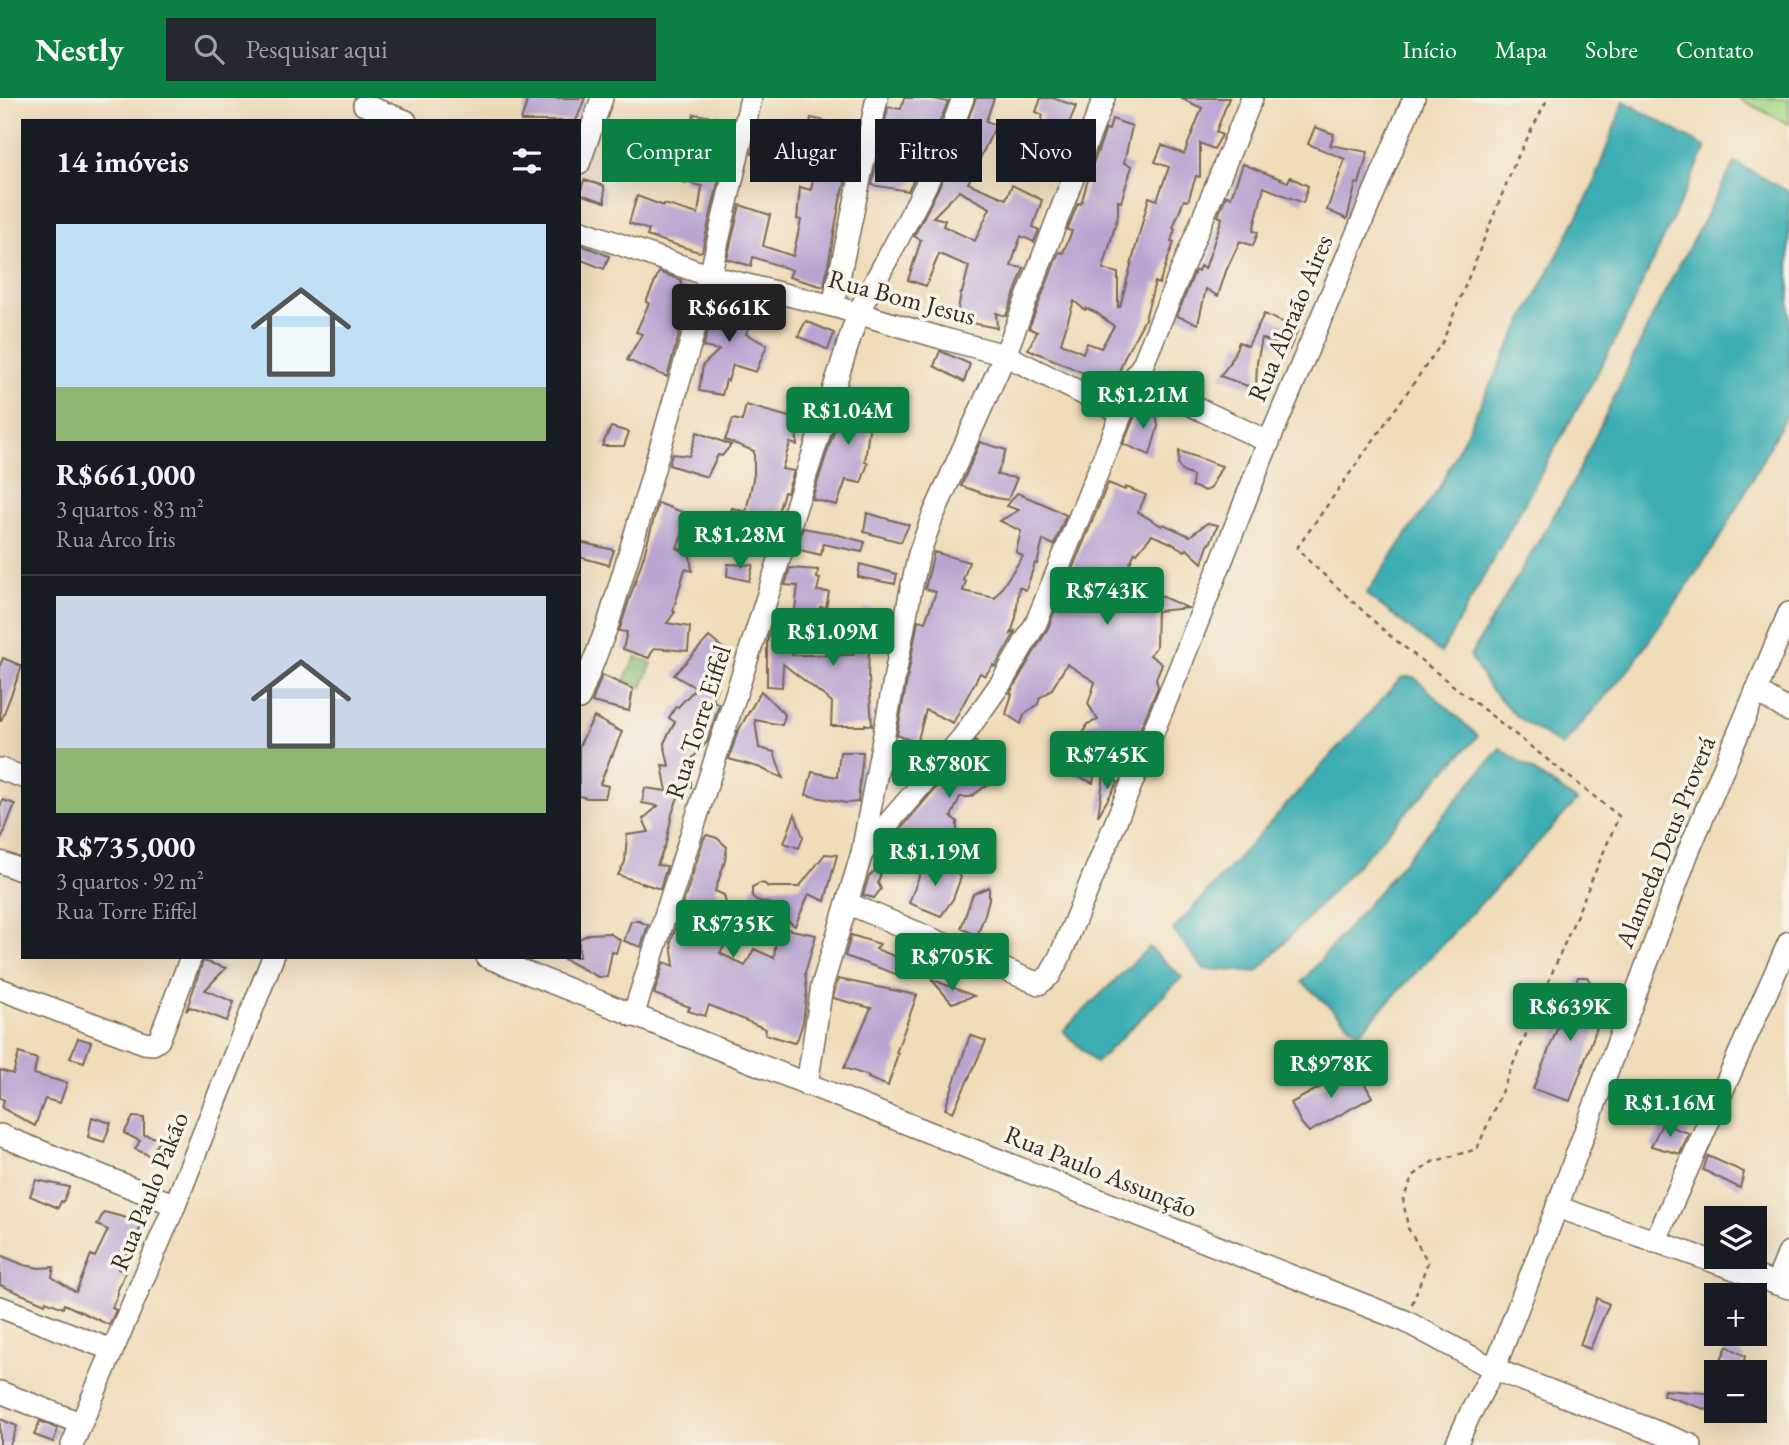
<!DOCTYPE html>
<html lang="pt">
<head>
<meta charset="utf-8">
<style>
	body { margin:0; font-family:"EB Garamond",serif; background:#242831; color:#f1f3f6; height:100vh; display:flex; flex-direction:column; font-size:26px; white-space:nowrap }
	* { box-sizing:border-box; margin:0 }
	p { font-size:23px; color:#9ea1a6 }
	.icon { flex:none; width:38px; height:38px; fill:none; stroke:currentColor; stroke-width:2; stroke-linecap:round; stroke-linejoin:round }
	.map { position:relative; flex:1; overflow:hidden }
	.side { position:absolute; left:21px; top:21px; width:560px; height:840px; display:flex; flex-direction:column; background:#171b24; border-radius:0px; box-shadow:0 7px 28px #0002 }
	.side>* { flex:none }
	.hud { position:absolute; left:602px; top:21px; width:665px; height:63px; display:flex; gap:14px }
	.fabs { position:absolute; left:1704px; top:1108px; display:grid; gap:14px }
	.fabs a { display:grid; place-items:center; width:63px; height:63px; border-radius:0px; background:#171b24; box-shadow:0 7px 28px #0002; font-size:35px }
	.price { position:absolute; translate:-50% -60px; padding:0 16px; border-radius:7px; background:#0b8043; color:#fff; font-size:23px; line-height:46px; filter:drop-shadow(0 2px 4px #0008) }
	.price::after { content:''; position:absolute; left:50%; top:42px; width:21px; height:16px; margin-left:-10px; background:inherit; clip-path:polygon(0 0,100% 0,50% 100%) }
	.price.current { background:#222; color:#fff }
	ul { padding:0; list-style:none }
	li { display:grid; align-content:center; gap:14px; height:371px; padding:0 35px }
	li+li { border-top:2px solid #363941 }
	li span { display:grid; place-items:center; height:217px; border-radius:0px; color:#555 }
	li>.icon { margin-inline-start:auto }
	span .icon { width:126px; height:126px; fill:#fffc; stroke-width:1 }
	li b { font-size:30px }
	h2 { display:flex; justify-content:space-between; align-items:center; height:84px; padding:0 35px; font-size:30px }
	.chip { padding:0 24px; border-radius:0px; background:#171b24; box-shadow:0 7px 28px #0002; font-size:24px; line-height:63px }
	.chip.current { background:#0b8043; color:#fff }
	header { display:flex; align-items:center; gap:42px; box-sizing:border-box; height:98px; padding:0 35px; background:#0b8043; color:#fff }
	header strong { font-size:33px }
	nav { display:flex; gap:38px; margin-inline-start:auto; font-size:24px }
	.search { width:490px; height:63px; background:#242831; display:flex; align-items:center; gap:18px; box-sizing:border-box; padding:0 24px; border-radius:0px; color:#9ea1a6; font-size:26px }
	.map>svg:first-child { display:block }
	.green { fill:#a9db8a; stroke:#728254; stroke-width:2 }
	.forest { fill:#86bb76; stroke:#60724a; stroke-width:2 }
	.water { fill:#3daeb4; stroke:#3c6c69; stroke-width:2 }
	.building { fill:#b9a5d1; fill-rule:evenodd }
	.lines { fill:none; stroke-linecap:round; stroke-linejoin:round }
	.minor-casing { stroke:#7a6854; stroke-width:24 }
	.path { stroke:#7a6854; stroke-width:2.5; stroke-dasharray:5 5; stroke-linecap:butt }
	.minor { stroke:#fff; stroke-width:21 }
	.labels { text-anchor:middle; stroke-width:7; stroke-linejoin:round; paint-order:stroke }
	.street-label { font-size:26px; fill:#3b2a1e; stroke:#f7f3e8 }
</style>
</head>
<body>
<header>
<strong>Nestly</strong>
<div class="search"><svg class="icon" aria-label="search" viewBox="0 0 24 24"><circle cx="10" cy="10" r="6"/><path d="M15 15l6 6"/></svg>Pesquisar aqui</div>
<nav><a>Início</a><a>Mapa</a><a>Sobre</a><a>Contato</a></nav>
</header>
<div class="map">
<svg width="1789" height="1347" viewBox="0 0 1789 1347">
	<rect width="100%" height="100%" fill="#f7f3e8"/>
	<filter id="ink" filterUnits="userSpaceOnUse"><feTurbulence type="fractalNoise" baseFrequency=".0143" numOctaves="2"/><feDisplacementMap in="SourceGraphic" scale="14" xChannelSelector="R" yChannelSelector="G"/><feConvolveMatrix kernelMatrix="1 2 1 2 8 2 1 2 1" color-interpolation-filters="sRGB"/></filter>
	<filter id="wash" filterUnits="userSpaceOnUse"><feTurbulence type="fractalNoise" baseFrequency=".00686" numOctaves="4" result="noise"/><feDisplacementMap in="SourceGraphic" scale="28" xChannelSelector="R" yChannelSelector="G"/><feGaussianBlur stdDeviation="1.57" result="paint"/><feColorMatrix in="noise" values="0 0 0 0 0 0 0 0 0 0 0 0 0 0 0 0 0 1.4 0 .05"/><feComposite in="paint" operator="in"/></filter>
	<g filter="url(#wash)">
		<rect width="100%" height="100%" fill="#efdcb9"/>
		<path class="green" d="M1738 0H1789V26Z"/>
		<path class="forest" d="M636 559 652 565 642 589 624 583Z"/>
		<g class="water">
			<path d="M1624 3 1706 50 1615 243 1441 555 1366 496 1439 390 1503 261 1590 95Z"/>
			<path d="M1735 64 1789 94V312L1722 437 1631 569 1562 648 1517 619 1490 591 1470 558 1571 389 1661 201Z"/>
			<path d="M1402 579H1414L1478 638 1257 874 1204 871 1173 832Z"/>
			<path d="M1500 650 1577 703 1359 935 1302 884Z"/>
			<path d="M1149 849 1182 879 1096 965 1063 933Z"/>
		</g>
		<g id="blocks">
			<g class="building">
				<path d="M528 0H585L576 23H521Z"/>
				<path d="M904 0H930L948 4 929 50 908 93 872 87 888 9 901 11Z"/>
				<path d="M976 0H994L986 23 996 27 968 85 1006 101 1012 87 1042 102 1033 129 1039 132 1034 144 1021 138 1016 152 1011 168 1024 170 1006 218 996 215 997 230 956 222 961 195H962L969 168 939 156 926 188 908 182 921 142 914 138 953 61ZM959 93 990 110 975 143 943 128 945 122 933 119Z"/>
				<path d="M1041 0H1053L1076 8 1060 49 1070 53 1058 78 1026 64 1043 26H1041L1043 17 1036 14Z"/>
				<path d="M1180 0H1229L1216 34 1222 37 1214 51 1200 45V79L1196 78 1188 103 1184 102 1173 130 1175 131 1171 143 1174 144 1159 186 1155 184 1145 221 1125 258 1114 288 1028 251 1037 234 1029 230 1059 154 1063 155 1072 133 1067 132 1078 105 1081 106 1091 71 1106 31 1109 32 1112 21 1132 28 1124 65 1132 68 1121 104 1118 103V117L1103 171 1118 175V209H1120L1149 99 1157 102 1169 69 1155 64 1162 47 1184 56 1202 10ZM1074 203 1085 212 1086 210 1097 215 1114 228 1101 250 1087 245 1083 255 1061 245Z"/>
				<path d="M694 16 733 22 702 153 699 154 647 138 649 132 629 125 637 98 664 108V106L698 116 702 88 682 84 684 66H685Z"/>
				<path d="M811 20 857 30 846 82 842 97H841L824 189 789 179 792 172 753 159 751 168 727 161 740 107 770 117 763 148 793 158 801 122 797 121 800 89 811 92 817 57 805 55Z"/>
				<path d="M1315 29 1334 36 1330 47 1368 54 1359 86 1356 85 1347 121 1327 112 1345 61 1308 46Z"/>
				<path d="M755 39 776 43 774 61 752 56Z"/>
				<path d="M1243 66 1288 84 1290 79 1308 88 1303 105 1264 89 1253 133 1258 134 1253 148 1240 143 1226 173 1218 198 1206 191 1198 226 1177 218 1195 173H1198L1200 168 1205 171 1222 120 1218 118 1226 98 1231 99Z"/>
				<path d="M584 82 604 88 605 104 580 96Z"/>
				<path d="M579 146 609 158 604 171 579 161Z"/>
				<path d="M659 174 681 182V188L692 191 667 279 627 262 642 236 636 234 649 205 646 204Z"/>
				<path d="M719 194 749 201 743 217 751 223 746 236 767 247 756 274 733 267 728 283 726 282 722 297 699 293 703 267 719 252 703 249Z"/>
				<path d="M1264 216 1298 231 1289 252 1262 240 1257 265 1256 291 1220 278 1230 265 1239 244 1248 248Z"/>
				<path d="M806 223 834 235 828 252 798 238Z"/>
				<path d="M940 253 970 266 964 284 934 268Z"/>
				<path d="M848 290 884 303 881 319 871 315 865 364 868 365 861 385 846 382 837 407 812 401Z"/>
				<path d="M746 307 796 321 797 347 790 345 782 371 794 373 787 395 784 394 775 425H777L771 444 722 432 732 410 746 414 754 376V353L725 342 733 321 742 323Z"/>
				<path d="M1138 310 1156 315 1158 328 1150 357 1123 346Z"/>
				<path d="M611 329 629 334 624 348H602Z"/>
				<path d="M697 334 731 347 722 358 718 357 707 379 669 367 672 356 689 358Z"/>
				<path d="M980 344 1006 352 997 377 1017 380 1008 402 996 400 961 388Z"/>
				<path d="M1179 353 1222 368 1210 391 1205 393 1192 388 1193 378 1183 374 1178 367Z"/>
				<path d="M1108 385 1125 392 1126 389 1146 397 1138 414 1162 428 1163 426 1190 438 1207 425 1218 427 1210 446 1209 445 1202 465 1187 451 1185 453 1171 445 1152 437 1137 455 1135 454 1122 482 1126 483 1125 486 1147 492 1188 510 1157 513 1156 549 1150 557 1162 566 1156 580 1158 589 1131 653 1100 646 1093 685 1071 675 1081 666 1083 650 1089 639 1083 637 1087 626 1098 622 1088 606 1095 584 1067 566 1052 591 1045 597 1040 599 1038 606 1024 617 1021 626 1006 616 1012 596 1010 595 1048 530Z"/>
				<path d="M1017 395 1046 407 1066 417 1054 447 1043 442 1037 466 1035 465 1026 492 1019 489 1016 519 1011 536 1015 533V535L995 569 993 567 985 578 980 575 953 625 926 612 917 645 897 637 918 522 925 524 936 494 925 491 934 454 969 464 963 482 966 483 963 493 995 500 1023 458 1016 454 1021 433 1000 423 1019 412 1007 408Z"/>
				<path d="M658 405 690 417 677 450 690 457 692 473 685 471 673 513 675 514 667 525 690 529 688 553 654 550 649 560 623 551 627 534 619 533 644 457Z"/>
				<path d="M867 415 909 427 901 444 864 434Z"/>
				<path d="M803 430 831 435 865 444 862 454 823 446 821 457 796 451Z"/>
				<path d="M579 444 614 452 609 467 579 459Z"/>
				<path d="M728 466 753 467 749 483 727 478Z"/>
				<path d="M860 466 897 476 895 486 858 479Z"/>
				<path d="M790 470 818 472 817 480 820 481 817 493 829 494 826 510 820 509 816 525 794 519 798 488 785 487Z"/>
				<path d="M865 510 890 515 887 524 891 526 887 550H869L868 580H869L872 628 865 626V628H831L832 604 783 566 782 589 767 588V544L772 527 795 528 792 557H854L850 533H861Z"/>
				<path d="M709 539 726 553 711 573 721 577 713 603 719 606 707 644 690 663 691 689 682 688 672 716 666 745 657 767 667 768 660 791 618 777 625 764 627 737 649 734 643 721 658 708 642 705 645 690 667 693 662 667 669 668 664 645 675 624 669 620 676 608 678 609 696 590 674 577Z"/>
				<path d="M3 560 22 568 1 623H0V567Z"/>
				<path d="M602 577 633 591 629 613 592 604Z"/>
				<path d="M761 593 785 617 782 627 755 622 759 650 774 654 783 680 758 669 729 661 737 635Z"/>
				<path d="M594 619 622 634 612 658H611L600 686 608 688 605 700H587L579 698V648Z"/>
				<path d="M976 642 983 654 1000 671 1001 681 986 688 970 699H960L951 719 957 723V737L934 741 924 756 894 739Z"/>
				<path d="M840 654H863L858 704 846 705 806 697 812 674 837 679Z"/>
				<path d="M1104 676 1112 680 1118 684 1098 718Z"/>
				<path d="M3 702 15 706 1 742 0 709Z"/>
				<path d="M795 716 803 739 799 750 784 745Z"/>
				<path d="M707 737 717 740 727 749 725 763 715 793 724 797 727 810H729V820L742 822V833L732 835 720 855 745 868 754 851 774 860 777 829 816 837 805 875 807 894 803 924 798 940 794 945 765 936 766 931 709 907 705 918 688 913 690 909 654 896 664 864 674 868 671 844 704 740Z"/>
				<path d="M825 756 837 757 825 803 809 796 795 828 778 816 779 808 756 802 752 798V789L760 785 765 786 768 789H799Z"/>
				<path d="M925 763 943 766 955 773 961 779 953 801 941 818 909 805Z"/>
				<path d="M884 765 878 785 881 791 874 800 863 797 869 778Z"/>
				<path d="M989 789V801L985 816 977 838 961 830 973 796Z"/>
				<path d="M631 823H639L648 827 641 849 624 843Z"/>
				<path d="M609 835 620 842 616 855 612 854 607 879H598L560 859H579V841L589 836Z"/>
				<path d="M851 837 880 846 876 851 902 861 896 876 845 858Z"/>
				<path d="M203 863 226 870 205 892 234 904 227 923 190 909 186 913Z"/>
				<path d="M1578 879H1587L1594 890 1593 901 1599 908 1600 921 1570 1003 1533 991Z"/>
				<path d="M838 881 917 897 896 955H898L888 988 868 980 869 978 844 970 871 910 833 900Z"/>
				<path d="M931 881 974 898 952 905Z"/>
				<path d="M970 937 986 943 953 1014 945 1011Z"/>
				<path d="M78 940 91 944 84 964 70 960Z"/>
				<path d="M19 955 37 961 34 976 67 985 60 1005 45 1001 35 1028 2 1010 4 1002 0 1000V972L13 976Z"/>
				<path d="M1356 970 1372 999 1309 1034 1301 1025 1291 1005Z"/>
				<path d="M92 1019 111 1025 104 1044 88 1039Z"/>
				<path d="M133 1019 144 1020V1037L161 1041 150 1058 135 1051 140 1043 124 1035Z"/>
				<path d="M1662 1026 1689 1035 1680 1056 1651 1048Z"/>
				<path d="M1708 1058 1744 1074 1740 1090 1703 1072Z"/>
				<path d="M36 1082 69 1089 63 1104 61 1103 58 1110 30 1098Z"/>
				<path d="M104 1114 142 1124 134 1150H130L118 1171 125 1175 117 1194 118 1195 112 1210 116 1212 109 1227 64 1206 63 1210 46 1203 45 1206 0 1187V1157L24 1167 39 1170 54 1169 52 1179 76 1194 91 1157 95 1159 108 1132 97 1127Z"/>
				<path d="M1597 1200 1609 1206 1590 1251 1580 1247Z"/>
				<path d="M1727 1248 1745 1258 1742 1271 1720 1264Z"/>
				<path d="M1664 1292 1717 1296V1315L1663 1297Z"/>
				<path d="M0 1321 17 1328 10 1347H0Z"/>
				<path d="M40 1323 58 1331 53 1344 34 1337Z"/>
			</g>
		</g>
	</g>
	<g filter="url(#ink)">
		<use href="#blocks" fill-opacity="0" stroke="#7a6854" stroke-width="2"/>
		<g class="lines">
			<defs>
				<g id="minor">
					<path d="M364 7 406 23"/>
					<path d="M579 66 602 0"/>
					<path d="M579 132 710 178 833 208 941 240 1005 257 1122 315"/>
					<path d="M833 208 877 0"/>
					<path d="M1135 281 1269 344"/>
					<path d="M1756 593 1789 613"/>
					<path d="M579 601 608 526 638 426 710 178 751 0"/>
					<path d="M0 671 23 679"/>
					<path d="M864 753 962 640 1003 582 1036 525 1122 315 1137 275 1143 266 1252 0"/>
					<path d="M0 764 23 773"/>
					<path d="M847 805 1039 886 1050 877 1060 858 1178 574 1262 360 1414 0"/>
					<path d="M487 859 1405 1223 1494 1271 1691 1347"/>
					<path d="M0 891 144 945 153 946 159 942 191 859"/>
					<path d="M633 918 858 215C895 145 937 75 963 0"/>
					<path d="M807 987 822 888 862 755 910 496 919 456 932 420 1005 257 1104 0"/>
					<path d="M0 1037 175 1107"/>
					<path d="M1557 1109 1789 1190"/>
					<path d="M1655 1144 1789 844"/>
					<path d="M1776 1186 1789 1154"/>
					<path d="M0 1209 112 1252"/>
					<path d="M0 1294 80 1325"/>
					<path d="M72 1347 175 1107 273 859"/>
					<path d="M1456 1347 1470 1316 1494 1271 1557 1109 1687 757 1789 515"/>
				</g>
			</defs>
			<use href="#minor" class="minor-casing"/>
			<path class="path" d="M1412 1206 1428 1164 1408 1130 1403 1101 1413 1078 1432 1064 1477 1051 1619 718 1389 537 1310 464 1297 450 1442 245 1516 62 1548 0"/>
			<use href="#minor" class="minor"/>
		</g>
	</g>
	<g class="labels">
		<g class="street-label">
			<text transform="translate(902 199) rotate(15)" y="9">Rua Bom Jesus</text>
			<text transform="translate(1290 220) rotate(-67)" y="9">Rua Abraão Aires</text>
			<text transform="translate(698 624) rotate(-72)" y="9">Rua Torre Eiffel</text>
			<text transform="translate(1665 744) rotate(-68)" y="9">Alameda Deus Proverá</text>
			<text transform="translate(1101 1073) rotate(22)" y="9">Rua Paulo Assunção</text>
			<text transform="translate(149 1093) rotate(-68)" y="9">Rua Paulo Pakão</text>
		</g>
	</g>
</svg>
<div class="fabs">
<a><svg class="icon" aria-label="layers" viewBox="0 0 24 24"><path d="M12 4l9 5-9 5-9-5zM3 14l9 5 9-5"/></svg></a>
<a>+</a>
<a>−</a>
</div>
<b class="price current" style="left:729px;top:246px">R$661K</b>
<b class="price" style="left:1143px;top:333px">R$1.21M</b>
<b class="price" style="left:848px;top:349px">R$1.04M</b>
<b class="price" style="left:740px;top:473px">R$1.28M</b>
<b class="price" style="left:1107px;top:529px">R$743K</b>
<b class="price" style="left:833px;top:570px">R$1.09M</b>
<b class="price" style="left:1107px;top:693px">R$745K</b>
<b class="price" style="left:949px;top:702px">R$780K</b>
<b class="price" style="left:935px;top:790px">R$1.19M</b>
<b class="price" style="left:733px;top:862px">R$735K</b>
<b class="price" style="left:952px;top:895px">R$705K</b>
<b class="price" style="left:1570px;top:945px">R$639K</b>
<b class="price" style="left:1331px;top:1002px">R$978K</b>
<b class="price" style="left:1670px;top:1041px">R$1.16M</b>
<div class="hud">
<a class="chip current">Comprar</a>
<a class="chip">Alugar</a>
<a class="chip">Filtros</a>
<a class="chip">Novo</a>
</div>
<section class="side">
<h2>14 imóveis<svg class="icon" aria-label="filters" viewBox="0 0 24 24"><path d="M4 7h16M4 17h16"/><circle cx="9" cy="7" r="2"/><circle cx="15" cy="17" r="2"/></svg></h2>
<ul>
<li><span style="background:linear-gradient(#bfe0f5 75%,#8fb573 0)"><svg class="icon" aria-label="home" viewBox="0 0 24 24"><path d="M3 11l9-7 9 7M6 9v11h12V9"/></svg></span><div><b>R$661,000</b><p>3 quartos · 83 m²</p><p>Rua Arco Íris</p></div></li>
<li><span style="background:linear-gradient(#c9d6e8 70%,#8fb573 0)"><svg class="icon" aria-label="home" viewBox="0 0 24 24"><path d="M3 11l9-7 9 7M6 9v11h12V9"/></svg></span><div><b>R$735,000</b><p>3 quartos · 92 m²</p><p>Rua Torre Eiffel</p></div></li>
</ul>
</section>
</div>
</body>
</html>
